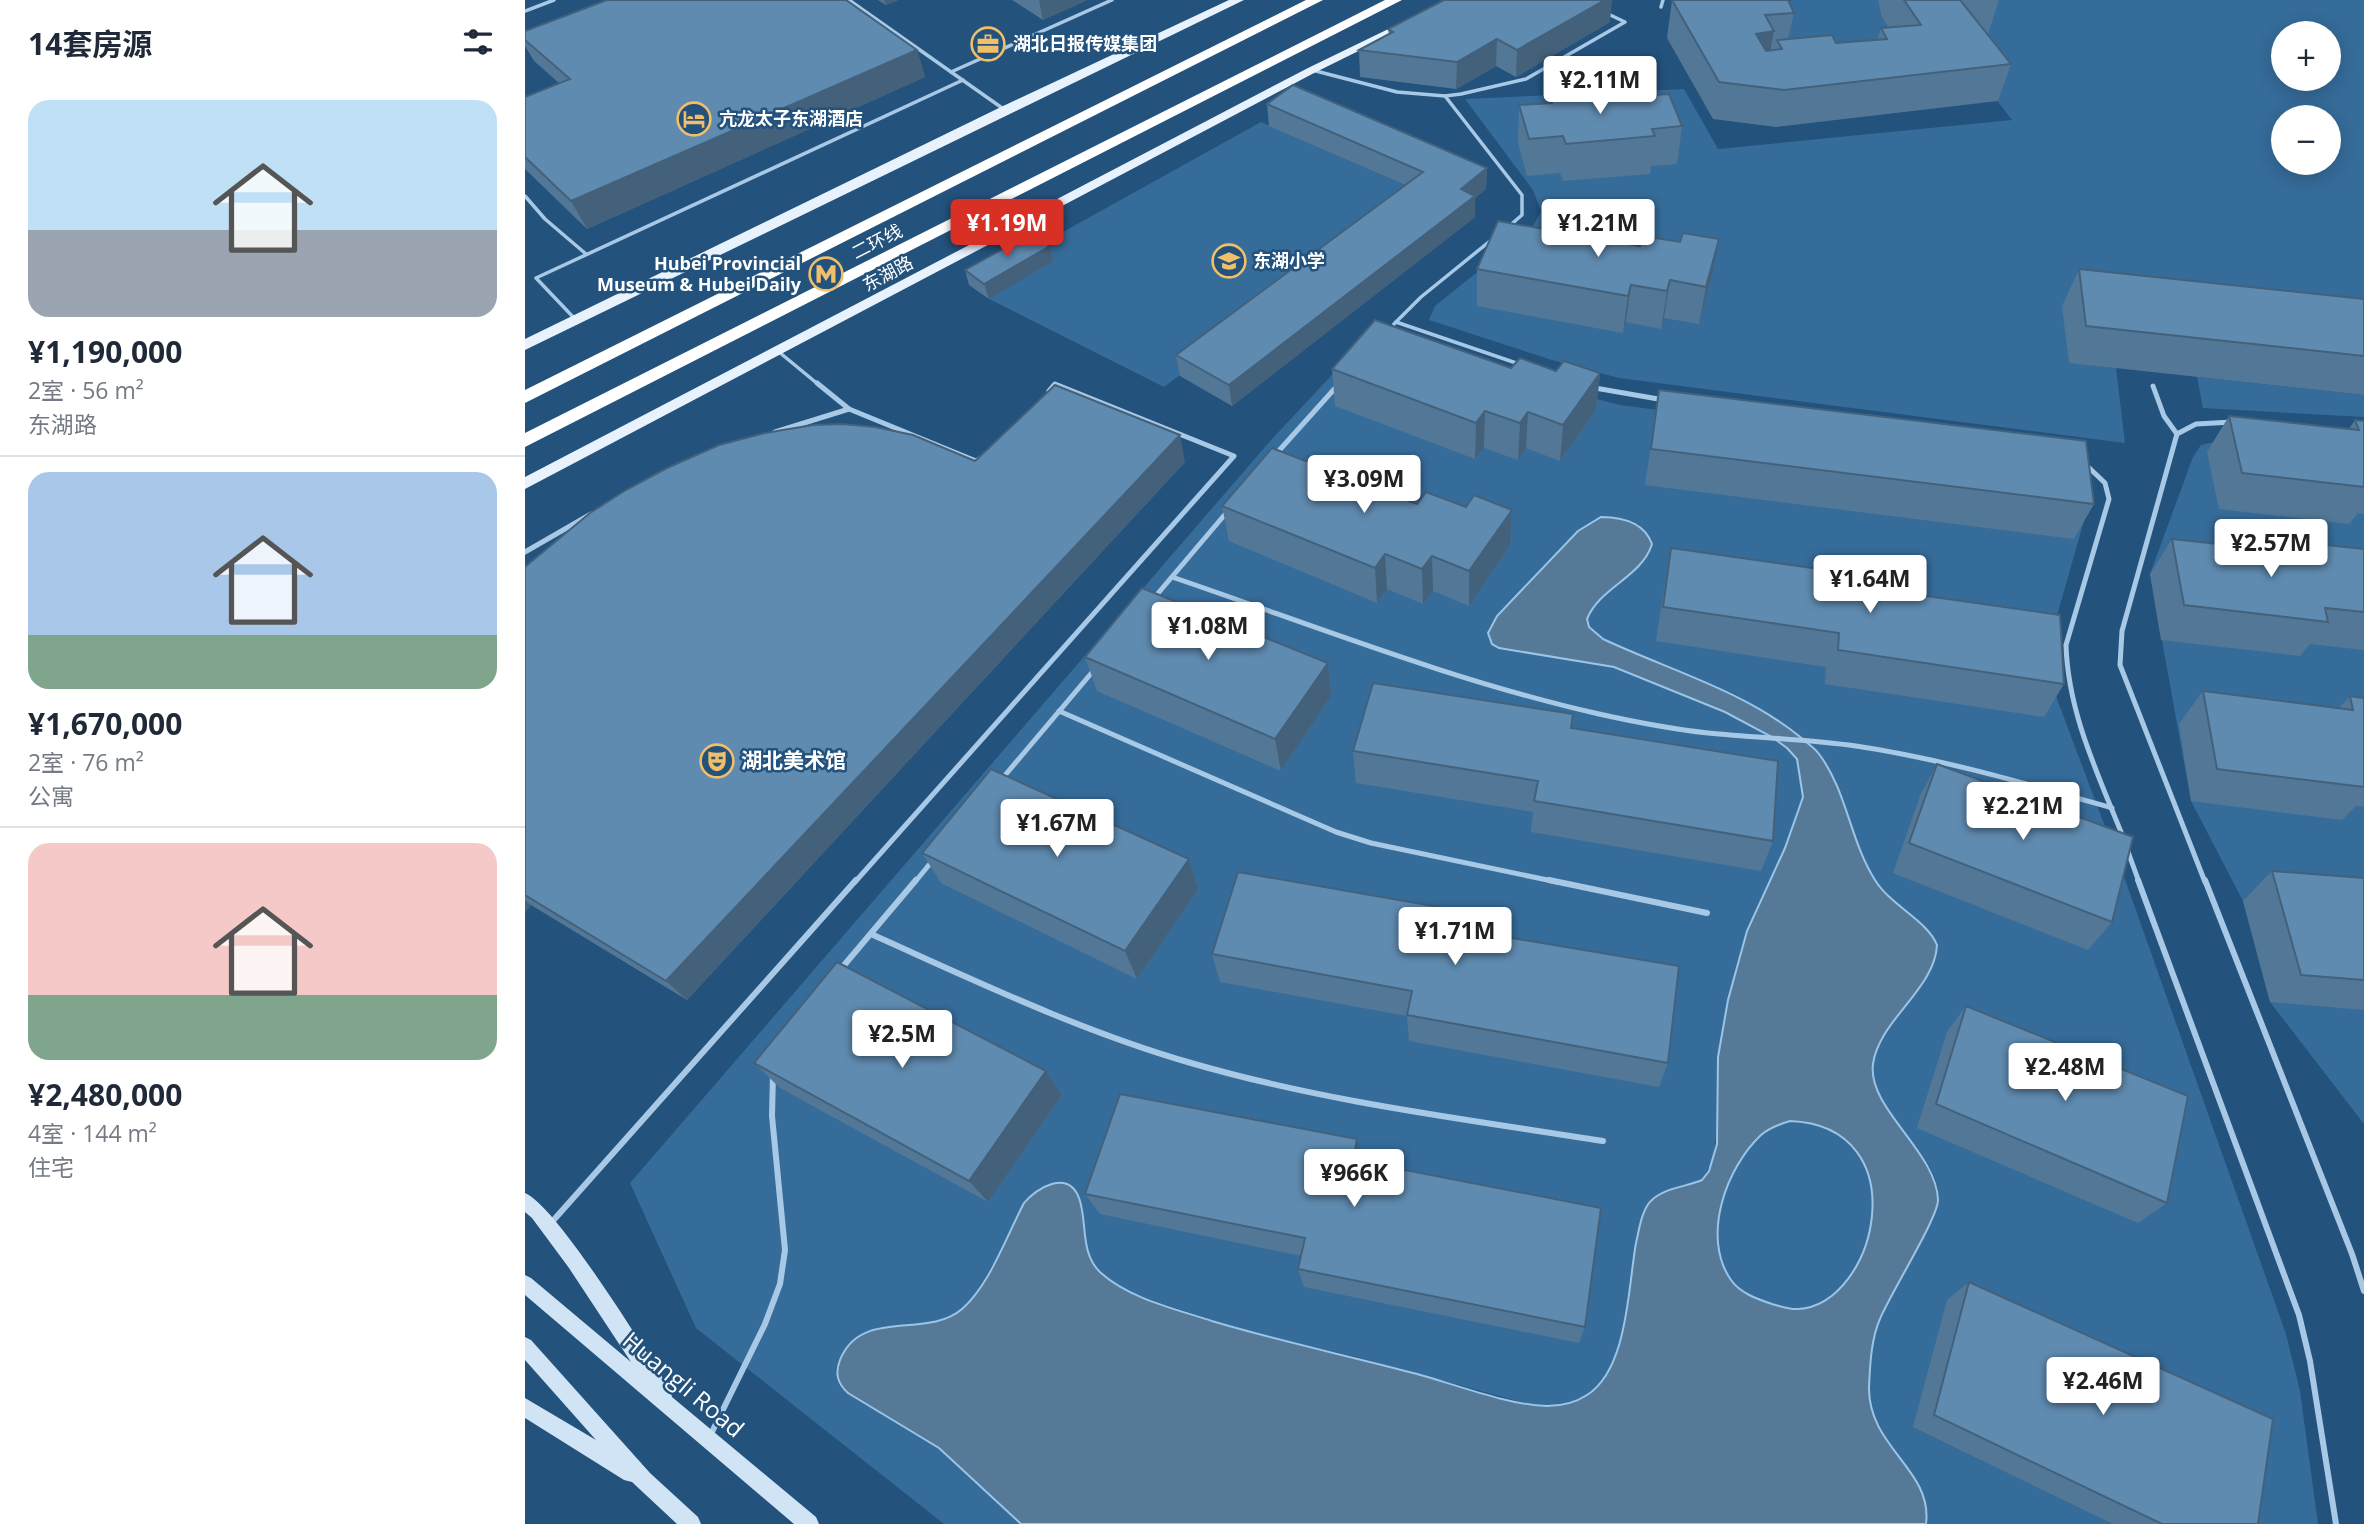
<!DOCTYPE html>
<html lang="zh">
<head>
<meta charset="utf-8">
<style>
	body { margin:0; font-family:"Open Sans","Noto Sans SC",sans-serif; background:#f6f6f7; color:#1f2937; height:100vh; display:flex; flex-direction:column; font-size:26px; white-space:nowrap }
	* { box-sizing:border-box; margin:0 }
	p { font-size:23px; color:#747a83 }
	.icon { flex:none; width:38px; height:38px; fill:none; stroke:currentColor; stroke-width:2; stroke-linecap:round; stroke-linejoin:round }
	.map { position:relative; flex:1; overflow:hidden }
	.side { display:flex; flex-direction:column; background:#fff; width:525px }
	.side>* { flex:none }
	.tools { position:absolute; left:1746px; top:21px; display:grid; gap:14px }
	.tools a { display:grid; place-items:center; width:70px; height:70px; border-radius:50%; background:#fff; box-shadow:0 4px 18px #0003; font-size:35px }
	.price { position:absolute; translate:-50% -60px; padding:0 16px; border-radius:7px; background:#fff; color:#222; font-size:23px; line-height:46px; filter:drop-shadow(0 2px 4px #0008) }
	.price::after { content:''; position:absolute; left:50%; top:42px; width:21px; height:16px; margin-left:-10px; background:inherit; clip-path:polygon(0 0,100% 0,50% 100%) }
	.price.current { background:#d93025; color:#fff }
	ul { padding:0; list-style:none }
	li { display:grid; align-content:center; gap:14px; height:371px; padding:0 28px }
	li+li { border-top:2px solid #e0e1e3 }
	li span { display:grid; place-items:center; height:217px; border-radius:21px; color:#555 }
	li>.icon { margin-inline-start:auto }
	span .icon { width:126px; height:126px; fill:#fffc; stroke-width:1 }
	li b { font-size:30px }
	h2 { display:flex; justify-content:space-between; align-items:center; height:84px; padding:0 28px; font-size:30px }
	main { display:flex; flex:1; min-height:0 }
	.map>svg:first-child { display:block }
	.green { fill:#366c9a; fill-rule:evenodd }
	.water { fill:#567998; stroke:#9bc5e7; stroke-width:2; fill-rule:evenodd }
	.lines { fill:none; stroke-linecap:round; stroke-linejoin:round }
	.lane-far2 { stroke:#a7c9e6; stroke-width:3.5 }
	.lane-far1 { stroke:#a7c9e6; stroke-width:5 }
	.lane { stroke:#a7c9e6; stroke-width:6 }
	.secondary { fill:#d1e4f5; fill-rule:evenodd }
	.primary { fill:#e8f2fd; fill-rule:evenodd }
	.highway { fill:#fff; fill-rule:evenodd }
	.wall { fill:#537897 }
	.shaded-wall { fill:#43617b }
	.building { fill:#608bb0; stroke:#43617b; stroke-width:2 }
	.labels { text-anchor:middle; stroke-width:5; stroke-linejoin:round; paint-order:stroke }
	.far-poi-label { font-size:18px; font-weight:bold; fill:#fff; stroke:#23527d; text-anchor:start }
	.far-street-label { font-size:18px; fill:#fff; stroke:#23527d }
	.poi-label { font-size:21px; font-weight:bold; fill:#fff; stroke:#23527d; text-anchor:start }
	.near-street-label { font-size:24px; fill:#fff; stroke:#23527d }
</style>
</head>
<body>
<main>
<section class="side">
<h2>14套房源<svg class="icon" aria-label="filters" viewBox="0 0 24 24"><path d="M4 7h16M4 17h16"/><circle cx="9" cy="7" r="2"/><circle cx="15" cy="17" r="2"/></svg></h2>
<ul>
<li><span style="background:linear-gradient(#bfe0f5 60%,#9aa5b1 0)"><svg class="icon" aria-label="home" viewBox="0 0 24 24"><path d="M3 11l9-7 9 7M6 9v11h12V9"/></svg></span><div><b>¥1,190,000</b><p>2室 · 56 m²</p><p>东湖路</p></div></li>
<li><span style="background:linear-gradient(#a9c7e8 75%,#7fa58c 0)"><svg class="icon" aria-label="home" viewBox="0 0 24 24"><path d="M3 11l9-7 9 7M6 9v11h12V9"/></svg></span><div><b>¥1,670,000</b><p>2室 · 76 m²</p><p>公寓</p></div></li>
<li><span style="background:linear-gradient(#f6c9c9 70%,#7fa58c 0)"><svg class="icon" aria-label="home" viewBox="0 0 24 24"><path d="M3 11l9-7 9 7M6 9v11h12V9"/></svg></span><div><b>¥2,480,000</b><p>4室 · 144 m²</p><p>住宅</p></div></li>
</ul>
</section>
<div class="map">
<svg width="1839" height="1524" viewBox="0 0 1839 1524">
	<rect width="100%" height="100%" fill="#23527d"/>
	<g class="green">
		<path d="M1267 0H1353L1356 15 1385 62 1241 68 1261 2Z"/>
		<path d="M1461 0H1839V338L1538 306 1544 362 1591 368 1600 443 1094 378 1027 360 904 320 910 306 1007 228 1016 211 1008 190 940 99 1159 89 1193 149 1487 120 1419 31ZM1759 33H1804V79H1759ZM1759 117H1804V163H1759Z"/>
		<path d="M736 122 898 193 639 387 464 299 528 261 509 248Z"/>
		<path d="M851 328 1003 381 1095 405 1500 458 1566 496 1526 637V664L1532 699 1602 885 1761 1334 1775 1391 1793 1524H1401C1408 1474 1353 1452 1345 1408 1334 1348 1367 1294 1393 1243 1399 1232 1409 1218 1412 1205 1425 1158 1340 1113 1348 1064 1353 1034 1390 991 1408 965L1385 917 1352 883 1335 856 1315 794 1293 752 1246 716 1211 695 1078 639 1064 627 1062 619 1071 604 1127 544C1115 510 1077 512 1053 531L963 633 967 644 1089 667 1200 712 1247 737 1262 748 1272 759 1278 797 1260 848 1193 1121 1188 1160 1177 1180 1134 1194 1115 1225 1095 1342 1088 1362 1079 1381 1063 1395 1044 1404 1021 1406 992 1401 828 1356 738 1336 622 1299 592 1285 574 1271 564 1256 558 1232 468 1264C458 1279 451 1298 437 1309 407 1335 359 1315 328 1340L323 1393 414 1448 496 1524H419L171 1328 105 1183 746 440Z"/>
		<path d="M1672 377 1839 395V417L1678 408Z"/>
		<path d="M1694 441 1839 454V1124L1745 1002 1718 901 1666 801 1625 574 1668 457 1676 445Z"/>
		<path d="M1265 1121C1394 1126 1352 1305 1273 1309 1265 1310 1255 1306 1247 1304 1232 1299 1215 1293 1206 1280 1176 1237 1201 1168 1236 1135 1244 1128 1255 1124 1265 1121Z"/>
	</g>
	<path class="water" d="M1076 517C1097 517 1119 522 1127 544 1117 577 1075 587 1062 619L1064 627 1078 639C1144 670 1217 690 1274 736 1280 742 1289 747 1294 754 1322 791 1325 841 1350 880 1366 906 1402 920 1412 945 1410 989 1354 1020 1348 1064 1342 1108 1412 1152 1413 1200 1413 1218 1364 1296 1355 1319 1346 1339 1345 1366 1344 1387 1343 1448 1408 1469 1401 1524H496L414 1448 323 1393C312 1383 310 1373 315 1360 336 1307 401 1340 437 1309 464 1286 482 1235 499 1203 511 1188 543 1169 554 1198 563 1222 554 1253 576 1273 605 1299 651 1309 687 1321 753 1341 821 1355 888 1373 927 1383 982 1405 1022 1406 1036 1406 1050 1403 1062 1395 1103 1369 1103 1287 1111 1243 1114 1230 1116 1214 1124 1203 1136 1188 1161 1187 1177 1180L1184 1171 1192 1144 1193 1057 1203 1000 1222 931 1260 848 1278 797 1272 759 1262 748 1247 737 1200 712 1089 667 974 648 967 644 963 633 972 616 1053 531ZM1265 1121C1394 1126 1352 1305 1273 1309 1265 1310 1255 1306 1247 1304 1232 1299 1215 1293 1206 1280 1176 1237 1201 1168 1236 1135 1244 1128 1255 1124 1265 1121Z"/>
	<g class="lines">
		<g class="lane-far2">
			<path d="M324 0 480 110"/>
			<path d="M1136 7 1138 0"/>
			<path d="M0 11 29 0"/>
			<path d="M787 70 872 92 920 96 936 94 1001 79 1100 22 1081 13"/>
			<path d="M426 72 587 0"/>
			<path d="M920 96 997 195V215L983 227"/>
			<path d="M0 196 20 219 61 254"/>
			<path d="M51 320 11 278 438 80"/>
			<path d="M871 322 997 365"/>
			<path d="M869 324 896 297 970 237"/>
			<path d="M254 352 294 385"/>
			<path d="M529 385H532"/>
		</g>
		<g class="lane-far1">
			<path d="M292 383 324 409 451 461 454 459"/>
			<path d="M1628 386 1639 416 1652 434"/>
			<path d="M1070 388 1139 400"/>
			<path d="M250 432 324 409"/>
			<path d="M751 454 812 386"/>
			<path d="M1559 463 1580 483 1584 499 1541 645C1543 713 1573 774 1598 837"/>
			<path d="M0 552 66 514"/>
			<path d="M647 577C788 625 928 681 1074 714 1110 722 1146 729 1183 733 1232 738 1282 739 1331 746 1418 759 1502 784 1587 808"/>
			<path d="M629 598 702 512"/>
			<path d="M534 711 811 832 846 843 1032 882"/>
			<path d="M476 780 569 670"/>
			<path d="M1602 849 1614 882"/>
			<path d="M330 882 709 456 530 384 524 391"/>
			<path d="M390 882 408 860"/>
			<path d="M1680 882 1595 665 1597 631 1652 434 1671 424 1708 422"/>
		</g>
		<g class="lane">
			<path d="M1024 880 1182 913"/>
			<path d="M1613 880 1774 1315 1785 1361 1811 1524"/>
			<path d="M1680 880 1827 1254 1839 1291"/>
			<path d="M346 934C451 981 555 1031 666 1063 800 1102 940 1119 1078 1141"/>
			<path d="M315 970 391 880"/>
			<path d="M26 1223 331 880"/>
			<path d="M185 1436 240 1324 255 1284 260 1250 247 1116 248 1074"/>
		</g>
		<g class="secondary">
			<path d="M0 1193C32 1206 121 1352 145 1389L147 1397 291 1517 294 1524H269L0 1295V1275L6 1278 106 1362 44 1268 7 1218 0 1212Z"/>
			<path d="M0 1337 6 1340 125 1473 173 1517 176 1524H152L107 1482 99 1480 0 1418V1398L71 1440 0 1360Z"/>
		</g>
		<g class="primary">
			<path d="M704 0H719L0 350V339L476 107Z"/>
			<path d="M884 19 888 20V24L791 72 0 489V477L783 68Z"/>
		</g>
		<g class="highway">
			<path d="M781 0H798L0 403V390Z"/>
			<path d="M860 0H877L0 447V433Z"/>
		</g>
	</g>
	<g class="wall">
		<path d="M353 0H373L361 5Z"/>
		<path d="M487 0H562L518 20Z"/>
		<path d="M1147 0H1267H1263L1269 13 1263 39 1311 43 1352 40 1356 28 1363 27 1356 15 1353 0H1474L1463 34 1486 64 1473 101 1251 127 1188 119 1142 38Z"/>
		<path d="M1085 22 991 77 971 66 931 89 835 77 834 50 864 35 863 29Z"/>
		<path d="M0 31 392 50 400 77 62 229 0 169V97L34 83 9 61 0 46Z"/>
		<path d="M1025 96H1114L1157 126 1152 164 1126 166 1125 174 1038 181 1035 173 1002 176 993 143 994 105 1025 103Z"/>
		<path d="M742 104 962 168 961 189 950 198V217L707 406 655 376 651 355 880 185 744 126Z"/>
		<path d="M1155 242 1187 276 1174 324 1139 318 1136 329 1101 322 1098 333 952 306V269L1115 246Z"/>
		<path d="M525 246 528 261 464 299 444 285 440 270Z"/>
		<path d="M1554 269 1839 299V395L1544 363 1537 306Z"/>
		<path d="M986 368 1075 373 1071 410 1035 461 1001 448 993 460 959 448 950 459 810 406 807 369Z"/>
		<path d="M1134 390 1569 504 1549 539 1120 485Z"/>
		<path d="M1704 416 1824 429 1830 420 1839 421V514L1833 513 1824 524 1694 509 1682 452Z"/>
		<path d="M450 461 660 462 162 1000 6 905 0 912V567Z"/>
		<path d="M892 504 987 510 985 545 944 606 908 591 898 604 862 589 852 603 704 541 697 506Z"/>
		<path d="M1647 539 1775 553 1782 543 1839 549V650L1785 644 1775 656 1636 640 1625 574Z"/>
		<path d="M1146 548 1337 587 1539 684 1519 717 1300 684 1301 667 1131 641 1140 583Z"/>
		<path d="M560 657 803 663 806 696 756 771 572 691Z"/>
		<path d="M1678 691 1814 708 1825 696 1839 698V807L1831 806 1817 820 1666 801 1654 724Z"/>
		<path d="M1046 729 1248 841 1236 871 1006 832 1008 812 831 783 828 751Z"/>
		<path d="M1412 764 1587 922 1563 950 1368 873 1395 796Z"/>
		<path d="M397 853 664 859 673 889 612 979 416 883Z"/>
		<path d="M1747 871 1839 878V1010L1745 1002 1718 901Z"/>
		<path d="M931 928 1143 1063 1134 1087 884 1041 882 1016 695 982 687 954Z"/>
		<path d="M1441 1006 1642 1203 1613 1223 1392 1128 1422 1032Z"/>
		<path d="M229 1063 521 1071 537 1095 463 1202 255 1088Z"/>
		<path d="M836 1162 1060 1327 1054 1343 779 1287 773 1269 776 1256 575 1214 560 1194Z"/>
		<path d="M1444 1282 1733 1524H1588L1388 1427 1422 1300Z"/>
	</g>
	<g class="shaded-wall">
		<path d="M359 0H373L361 5Z"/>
		<path d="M514 0H562L518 20Z"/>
		<path d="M1080 0H1087L1085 22 991 77 992 50Z"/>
		<path d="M1249 31 1242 68 1231 34Z"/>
		<path d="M972 39 971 66 931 89 932 62Z"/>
		<path d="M392 50 400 77 62 229 46 201Z"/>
		<path d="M962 168 961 189 950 198V217L707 406 704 385Z"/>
		<path d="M1194 239 1187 276 1174 324 1181 287Z"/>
		<path d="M525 246 528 261 464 299 459 284Z"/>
		<path d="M1145 280 1139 318 1136 329 1142 291Z"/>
		<path d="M1106 285 1101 322 1098 333 1103 296Z"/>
		<path d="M1075 373 1071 410 1035 461 1038 425Z"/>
		<path d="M960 411 959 448 950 459 951 423Z"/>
		<path d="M1003 412 1001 448 993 460 995 423Z"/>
		<path d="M655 435 660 462 162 1000 141 981Z"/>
		<path d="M987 510 985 545 944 606V571Z"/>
		<path d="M860 554 862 589 852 603 850 568Z"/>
		<path d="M907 556 908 591 898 604 897 569Z"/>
		<path d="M803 663 806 696 756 771 750 739Z"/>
		<path d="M664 859 673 889 612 979 600 951Z"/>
		<path d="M0 900 6 905 0 912Z"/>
		<path d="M931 910 930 939 927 928Z"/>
		<path d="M521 1071 537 1095 463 1202 444 1181Z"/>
		<path d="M832 1139 836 1162 828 1160Z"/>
	</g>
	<g class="building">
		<path d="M82 0H321L392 50 46 201 0 157V97L45 79 0 40V31Z"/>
		<path d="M919 0H1080L992 50 972 39 932 62 834 50 868 32 863 29Z"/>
		<path d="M1147 0H1263L1269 13 1240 15 1249 31 1231 34 1241 51 1257 49 1252 40 1307 35 1311 43 1362 39 1356 28 1396 25 1379 0H1435L1486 64 1259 90 1194 82Z"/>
		<path d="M768 85 962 168 936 189 950 196 704 385 651 355 898 172 742 104Z"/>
		<path d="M1111 89 1114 96 1144 94 1157 126 1127 129 1130 136 1041 144 1038 136 1004 139 994 105 1027 103 1025 96Z"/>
		<path d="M973 221 1115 246 1118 236 1155 242 1158 233 1194 239 1181 287 1145 280 1142 291 1106 285 1103 296 952 269Z"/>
		<path d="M505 234 525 246 459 284 440 270Z"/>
		<path d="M1554 269 1839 299V356L1561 326Z"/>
		<path d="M850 320 986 368 995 358 1031 371 1039 361 1075 373 1038 425 1003 412 995 423 960 411 951 423 807 369Z"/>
		<path d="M530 385 655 435 141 981 0 895V567L1 566 65 513 101 490 142 468 194 445 240 433 288 425 317 424 350 427 388 435 450 461Z"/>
		<path d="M1134 390 1561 441 1569 504 1126 449Z"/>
		<path d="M1704 416 1834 430 1830 420 1839 421V487L1717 473Z"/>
		<path d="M747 448 892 504 901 492 941 507 949 495 987 510 944 571 907 556 897 569 860 554 850 568 697 506Z"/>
		<path d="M1647 539 1785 554 1782 543 1839 549V612L1800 608 1803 622 1659 605Z"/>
		<path d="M1146 548 1337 575V587L1535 615 1539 684 1313 650 1314 633 1138 607Z"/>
		<path d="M617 588 803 663 750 739 560 657Z"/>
		<path d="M848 683 1048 714 1046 728 1253 761 1248 841 1009 801 1013 781 828 751Z"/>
		<path d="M1678 691 1828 710 1825 696 1839 698V787L1692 769Z"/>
		<path d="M1412 764 1608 837 1587 922 1384 843Z"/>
		<path d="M466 769 664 859 600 951 397 853Z"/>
		<path d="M1747 871 1839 878V980L1776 975Z"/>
		<path d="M713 872 931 910 927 928 1154 966 1143 1063 882 1015 887 991 687 954Z"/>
		<path d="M312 962 521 1071 444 1181 229 1063Z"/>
		<path d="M1441 1006 1663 1096 1642 1203 1411 1104Z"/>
		<path d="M595 1094 832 1139 828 1160 1076 1208 1060 1327 773 1269 780 1238 560 1194Z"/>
		<path d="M1444 1282 1748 1419 1733 1524H1637L1409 1415Z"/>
	</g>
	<defs>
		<symbol id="office-ring" viewBox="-11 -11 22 22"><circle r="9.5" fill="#23527d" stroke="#f1be6a" stroke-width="1.5"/><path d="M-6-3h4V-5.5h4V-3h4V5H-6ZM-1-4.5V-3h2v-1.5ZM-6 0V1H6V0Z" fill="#f1be6a"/></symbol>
		<symbol id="hotel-ring" viewBox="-11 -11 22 22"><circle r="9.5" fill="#23527d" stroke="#f1be6a" stroke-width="1.5"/><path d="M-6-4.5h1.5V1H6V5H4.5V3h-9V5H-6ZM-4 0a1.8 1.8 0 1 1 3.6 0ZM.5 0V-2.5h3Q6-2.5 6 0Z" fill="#f1be6a"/></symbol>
		<symbol id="school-ring" viewBox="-11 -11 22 22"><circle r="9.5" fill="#23527d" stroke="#f1be6a" stroke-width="1.5"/><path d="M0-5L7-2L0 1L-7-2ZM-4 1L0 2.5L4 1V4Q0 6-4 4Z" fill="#f1be6a"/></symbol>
		<symbol id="metro-ring" viewBox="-11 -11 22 22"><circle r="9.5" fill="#23527d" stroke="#f1be6a" stroke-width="1.5"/><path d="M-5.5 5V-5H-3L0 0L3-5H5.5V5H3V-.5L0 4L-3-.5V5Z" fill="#f1be6a"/></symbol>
		<symbol id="theatre-ring" viewBox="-11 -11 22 22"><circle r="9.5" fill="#23527d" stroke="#f1be6a" stroke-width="1.5"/><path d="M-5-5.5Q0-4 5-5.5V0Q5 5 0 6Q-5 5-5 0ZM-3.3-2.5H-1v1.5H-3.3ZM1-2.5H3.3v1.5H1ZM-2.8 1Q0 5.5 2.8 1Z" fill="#f1be6a"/></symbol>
	</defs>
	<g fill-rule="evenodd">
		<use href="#office-ring" x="444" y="25" width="38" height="38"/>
		<use href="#hotel-ring" x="150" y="100" width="38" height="38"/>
		<use href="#school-ring" x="685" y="242" width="38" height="38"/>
		<use href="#metro-ring" x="282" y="255" width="38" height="38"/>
		<use href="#theatre-ring" x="173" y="742" width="38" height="38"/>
	</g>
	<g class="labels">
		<g class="far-poi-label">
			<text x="488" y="50">湖北日报传媒集团</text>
			<text x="194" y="125">亢龙太子东湖酒店</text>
			<text x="728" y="267">东湖小学</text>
			<text x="276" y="270" text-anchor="end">Hubei Provincial<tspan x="276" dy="21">Museum &amp; Hubei Daily</tspan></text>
		</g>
		<g class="far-street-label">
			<text transform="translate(352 242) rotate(-27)" y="6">二环线</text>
			<text transform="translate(363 274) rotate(-28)" y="6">东湖路</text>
		</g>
		<g class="poi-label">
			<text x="216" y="768">湖北美术馆</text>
		</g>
		<g class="near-street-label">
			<text transform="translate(158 1385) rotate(40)" y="8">Huangli Road</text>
		</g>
	</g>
</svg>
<div class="tools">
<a>+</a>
<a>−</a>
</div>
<b class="price" style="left:1075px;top:116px">¥2.11M</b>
<b class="price current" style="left:482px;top:259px">¥1.19M</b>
<b class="price" style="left:1073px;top:259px">¥1.21M</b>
<b class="price" style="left:839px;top:515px">¥3.09M</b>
<b class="price" style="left:1746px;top:579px">¥2.57M</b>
<b class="price" style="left:1345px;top:615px">¥1.64M</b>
<b class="price" style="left:683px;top:662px">¥1.08M</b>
<b class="price" style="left:1498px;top:842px">¥2.21M</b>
<b class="price" style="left:532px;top:859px">¥1.67M</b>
<b class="price" style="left:930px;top:967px">¥1.71M</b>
<b class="price" style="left:377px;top:1070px">¥2.5M</b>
<b class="price" style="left:1540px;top:1103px">¥2.48M</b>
<b class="price" style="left:829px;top:1209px">¥966K</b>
<b class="price" style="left:1578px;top:1417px">¥2.46M</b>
</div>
</main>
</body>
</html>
